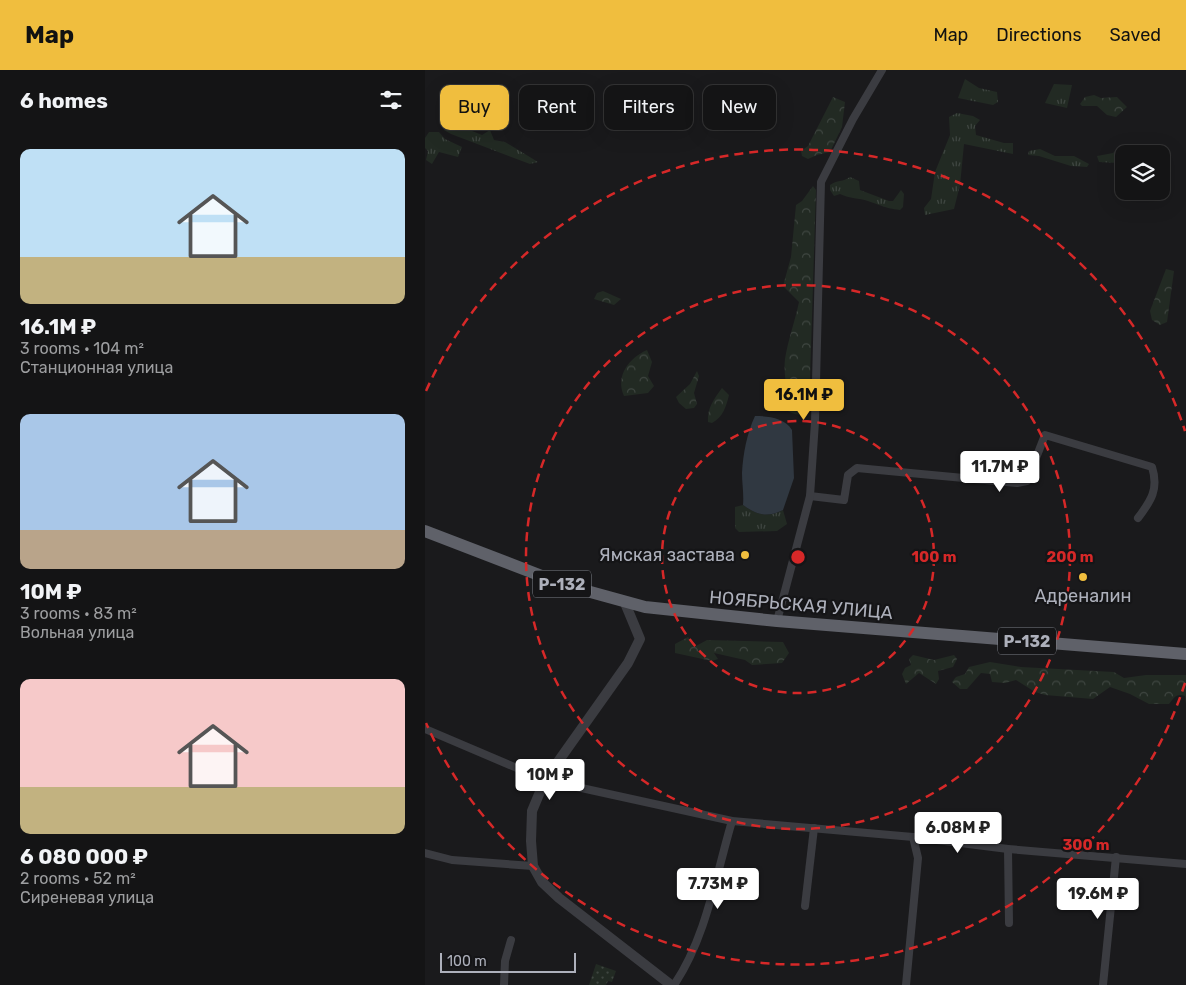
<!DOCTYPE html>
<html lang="en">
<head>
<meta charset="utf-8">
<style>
	body { margin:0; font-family:Rubik,sans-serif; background:#212122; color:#f1f3f6; height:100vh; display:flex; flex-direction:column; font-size:19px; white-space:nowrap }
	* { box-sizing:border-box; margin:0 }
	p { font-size:16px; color:#9d9ea0 }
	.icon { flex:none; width:28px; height:28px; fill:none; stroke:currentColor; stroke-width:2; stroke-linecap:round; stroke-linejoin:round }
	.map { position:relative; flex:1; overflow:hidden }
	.panel { display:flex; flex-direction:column; background:#141415; width:425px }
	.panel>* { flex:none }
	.hud { position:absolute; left:15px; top:15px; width:475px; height:45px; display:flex; gap:10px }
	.buttons { position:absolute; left:690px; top:75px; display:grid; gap:10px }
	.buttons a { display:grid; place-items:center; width:55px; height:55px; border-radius:10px; background:#141415; box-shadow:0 5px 20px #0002,0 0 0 1px #333334; font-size:25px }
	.scale { position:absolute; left:15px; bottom:12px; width:136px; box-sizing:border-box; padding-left:5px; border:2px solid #adb0bb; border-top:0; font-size:14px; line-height:18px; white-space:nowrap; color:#adb0bb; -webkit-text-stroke:4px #151517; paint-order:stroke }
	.price { position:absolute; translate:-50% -42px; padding:0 11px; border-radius:5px; background:#fff; color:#222; font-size:16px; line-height:32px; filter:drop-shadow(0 1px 2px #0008) }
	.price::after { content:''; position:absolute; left:50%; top:30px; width:15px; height:11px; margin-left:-8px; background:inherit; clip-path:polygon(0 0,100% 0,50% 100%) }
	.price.on { background:#f0be3e; color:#111 }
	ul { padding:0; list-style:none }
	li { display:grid; align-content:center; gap:10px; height:265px; padding:0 20px }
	li span { display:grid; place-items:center; height:155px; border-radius:10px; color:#555 }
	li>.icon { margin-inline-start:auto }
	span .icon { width:90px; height:90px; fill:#fffc; stroke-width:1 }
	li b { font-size:21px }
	h2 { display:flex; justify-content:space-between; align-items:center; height:60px; padding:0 20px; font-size:21px }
	.tag { padding:0 18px; border-radius:10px; background:#141415; box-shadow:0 5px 20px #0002,0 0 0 1px #333334; font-size:18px; line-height:45px }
	.tag.on { background:#f0be3e; color:#111 }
	header { display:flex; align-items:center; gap:30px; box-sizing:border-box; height:70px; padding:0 25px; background:#f0be3e; color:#111 }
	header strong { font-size:24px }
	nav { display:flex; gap:28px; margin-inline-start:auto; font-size:18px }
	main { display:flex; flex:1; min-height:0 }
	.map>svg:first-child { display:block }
	.grass { fill:url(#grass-tufts) }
	.forest { fill:url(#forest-crowns) }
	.park { fill:url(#park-dots) }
	.water { fill:#303841 }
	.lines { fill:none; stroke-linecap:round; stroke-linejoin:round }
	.minor { stroke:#3b3c41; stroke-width:8 }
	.tertiary { stroke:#3b3c41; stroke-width:10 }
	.trunk { stroke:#5f6169; stroke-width:12 }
	.ring { fill:none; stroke:#d62828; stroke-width:2.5; stroke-dasharray:9 6 }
	.poi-dot { fill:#f0be3e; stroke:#151517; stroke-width:2 }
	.labels { text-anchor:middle; stroke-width:4.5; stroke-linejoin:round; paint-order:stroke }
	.shield { fill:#151517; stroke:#7f828a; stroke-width:1 }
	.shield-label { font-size:16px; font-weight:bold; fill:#adb0bb }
	.poi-label { font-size:18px; fill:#adb0bb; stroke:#151517; text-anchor:end }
	.street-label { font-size:18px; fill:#adb0bb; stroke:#151517 }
	.centre { fill:#d62828; stroke:#151517; stroke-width:2.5 }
	.ring-label { font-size:15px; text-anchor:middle; font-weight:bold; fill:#d62828; stroke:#151517; stroke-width:4.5; stroke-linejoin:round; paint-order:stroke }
</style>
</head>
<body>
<header>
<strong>Map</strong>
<nav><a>Map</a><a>Directions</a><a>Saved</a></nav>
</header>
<main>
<section class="panel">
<h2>6 homes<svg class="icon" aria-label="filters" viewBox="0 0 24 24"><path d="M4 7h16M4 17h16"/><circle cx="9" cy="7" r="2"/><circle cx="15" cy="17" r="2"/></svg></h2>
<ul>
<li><span style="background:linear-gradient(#bfe0f5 70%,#c2b280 0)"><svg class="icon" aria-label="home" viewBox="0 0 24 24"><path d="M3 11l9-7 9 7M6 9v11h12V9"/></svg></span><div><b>16.1M ₽</b><p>3 rooms · 104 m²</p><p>Станционная улица</p></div></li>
<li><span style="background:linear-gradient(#a9c7e8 75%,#b9a48a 0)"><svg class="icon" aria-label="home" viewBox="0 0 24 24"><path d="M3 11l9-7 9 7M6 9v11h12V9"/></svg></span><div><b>10M ₽</b><p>3 rooms · 83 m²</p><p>Вольная улица</p></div></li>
<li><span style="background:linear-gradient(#f6c9c9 70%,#c2b280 0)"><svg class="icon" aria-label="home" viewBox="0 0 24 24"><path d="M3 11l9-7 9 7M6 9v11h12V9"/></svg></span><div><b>6 080 000 ₽</b><p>2 rooms · 52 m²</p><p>Сиреневая улица</p></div></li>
</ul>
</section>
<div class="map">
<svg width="761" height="915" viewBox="0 0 761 915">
	<defs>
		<pattern id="grass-tufts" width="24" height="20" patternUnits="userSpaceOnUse" patternTransform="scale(1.25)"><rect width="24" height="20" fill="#222a23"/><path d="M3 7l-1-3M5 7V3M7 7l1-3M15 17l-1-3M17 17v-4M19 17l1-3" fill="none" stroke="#3f4641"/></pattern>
		<pattern id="forest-crowns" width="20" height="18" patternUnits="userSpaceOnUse" patternTransform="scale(1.25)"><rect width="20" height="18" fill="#222a23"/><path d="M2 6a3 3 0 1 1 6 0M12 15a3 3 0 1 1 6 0" fill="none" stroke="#3f4641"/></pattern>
		<pattern id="park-dots" width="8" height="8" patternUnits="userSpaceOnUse" patternTransform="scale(1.25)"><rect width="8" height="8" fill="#222a23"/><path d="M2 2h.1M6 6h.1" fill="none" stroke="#3f4641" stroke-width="1.8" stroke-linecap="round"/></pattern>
	</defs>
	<rect width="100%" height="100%" fill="#1a1a1c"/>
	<g class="grass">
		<path d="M540 9 554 18 572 22 573 32 568 35 533 28Z"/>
		<path d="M629 14 647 15 642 38 620 33Z"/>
		<path d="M532 43 548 46 555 50 550 56 551 65 579 73H588V84L539 74 535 115 529 139 500 145 499 138 506 129 510 102 525 65 524 47Z"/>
		<path d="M29 44 33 48 37 57 57 65 65 60 69 70 80 72 113 92 105 94 26 64 19 60Z"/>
		<path d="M4 62H14L20 69 37 77 33 87 14 82 7 94 1 90 3 81 0 78V68Z"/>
		<path d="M706 75 725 84H699V101L693 93 674 92 672 86 688 83 695 76Z"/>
		<path d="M615 79 630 86H649L664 94 662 97 646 96 614 86 603 85 604 81Z"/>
		<path d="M425 107 434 111 435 120 464 131H468L476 120 479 124 478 137 475 140C459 138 458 136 443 131 434 128 425 129 415 124L409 126 405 120V115C412 110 418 112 425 107Z"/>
		<path d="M318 435C332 445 342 448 358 440L362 454 352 461 314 462 310 458V437Z"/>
	</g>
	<g class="forest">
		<path d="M669 25 676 28 692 27 702 37 691 47 682 45 672 36H657L655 34 660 27Z"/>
		<path d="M408 27 420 32 417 57 405 82 392 85 383 89 377 86 376 81 383 76Z"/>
		<path d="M388 116 391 120 384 341C376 347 368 345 360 339 364 322 358 306 360 289 363 270 370 251 374 232L358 216 366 187 371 135 377 131Z"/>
		<path d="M741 199 749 201 742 252 735 255 727 250 725 241Z"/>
		<path d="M178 221 196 229 189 235 169 229 172 223Z"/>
		<path d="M222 280 227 292 223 306 229 316 223 323 199 326C190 306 204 288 222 280Z"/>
		<path d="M272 301 274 306 269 323 272 334 269 338 261 339 254 333 251 327 265 314Z"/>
		<path d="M297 318 304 325C301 337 298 347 287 353L283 352C282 338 289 329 297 318Z"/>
		<path d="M263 567 271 576 282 570 358 572 364 583 357 593 327 595 320 590 289 583 293 589 287 591 250 583V574Z"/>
		<path d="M488 585 509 590 529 585 532 589 528 597 513 601 514 609 511 614 494 603 481 614 477 604 480 598 486 595 484 589Z"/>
		<path d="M565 592 596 597 689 602 699 608 721 605H761V634L760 626C751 623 749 628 744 634H724L705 624 685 617 668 629 620 625 610 622 591 610 580 613 567 612 565 604 556 603 542 619H535L527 612 531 607 540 604 544 597Z"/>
	</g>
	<path class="park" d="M171 894 191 901 187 912 183 911 181 915H164Z"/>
	<path class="water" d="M330 346C343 346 360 348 367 360L369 408 358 440C342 448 332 445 318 435 319 424 317 414 317 403 318 384 322 363 330 346Z"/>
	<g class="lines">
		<g class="minor">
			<path d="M385 426 419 430 423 405 432 398 592 413 602 411 620 365 727 397C734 419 726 431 713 448"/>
			<path d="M352 551 385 426 390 352 396 112 428 49 457 0"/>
			<path d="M0 659 120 710 307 751 488 767 583 779 761 794"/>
			<path d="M583 779 584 853"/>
			<path d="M0 783 27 790 108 796"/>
			<path d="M380 836 389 758"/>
			<path d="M79 915 80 891 86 870"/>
			<path d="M249 915C281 868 291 805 307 751"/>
			<path d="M481 915 493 788 488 767"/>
			<path d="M678 915 691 787"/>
		</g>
		<path class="tertiary" d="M200 533 215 569 203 593 120 710 107 741 106 771 108 796 117 812 134 828 246 915"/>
		<path class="trunk" d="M0 461 140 515 220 537 352 551 761 584"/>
	</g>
	<g class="ring">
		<circle cx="373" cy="487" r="136"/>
		<circle cx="373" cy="487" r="272"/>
		<path d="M760 613A407 407 0 0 1 1 653M1 321A407 407 0 0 1 760 361"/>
	</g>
	<g class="poi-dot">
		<circle cx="320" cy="485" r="5"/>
		<circle cx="658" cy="507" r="5"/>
	</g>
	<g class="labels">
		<g class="shield">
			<rect x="108" y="500.5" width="58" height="27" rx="4"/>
			<rect x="573" y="557.5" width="58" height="27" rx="4"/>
		</g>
		<g class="shield-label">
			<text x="137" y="520">Р-132</text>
			<text x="602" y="577">Р-132</text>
		</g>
		<g class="poi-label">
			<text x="310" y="491">Ямская застава</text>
			<text x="658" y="532" text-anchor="middle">Адреналин</text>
		</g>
		<g class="street-label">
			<text transform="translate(376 535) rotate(5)" y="6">НОЯБРЬСКАЯ УЛИЦА</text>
		</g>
	</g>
	<circle cx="373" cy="487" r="8" class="centre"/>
	<g class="ring-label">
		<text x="509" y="492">100 m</text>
		<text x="645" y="492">200 m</text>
		<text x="661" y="780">300 m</text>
	</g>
</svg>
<div class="buttons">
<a><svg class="icon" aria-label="layers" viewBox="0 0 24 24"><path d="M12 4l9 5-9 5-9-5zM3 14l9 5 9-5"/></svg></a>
</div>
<div class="scale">100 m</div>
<b class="price on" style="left:379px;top:351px">16.1M ₽</b>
<b class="price" style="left:575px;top:423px">11.7M ₽</b>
<b class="price" style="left:125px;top:731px">10M ₽</b>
<b class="price" style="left:533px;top:784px">6.08M ₽</b>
<b class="price" style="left:293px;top:840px">7.73M ₽</b>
<b class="price" style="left:673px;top:850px">19.6M ₽</b>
<div class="hud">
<a class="tag on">Buy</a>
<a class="tag">Rent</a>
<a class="tag">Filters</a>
<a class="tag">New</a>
</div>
</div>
</main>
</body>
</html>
